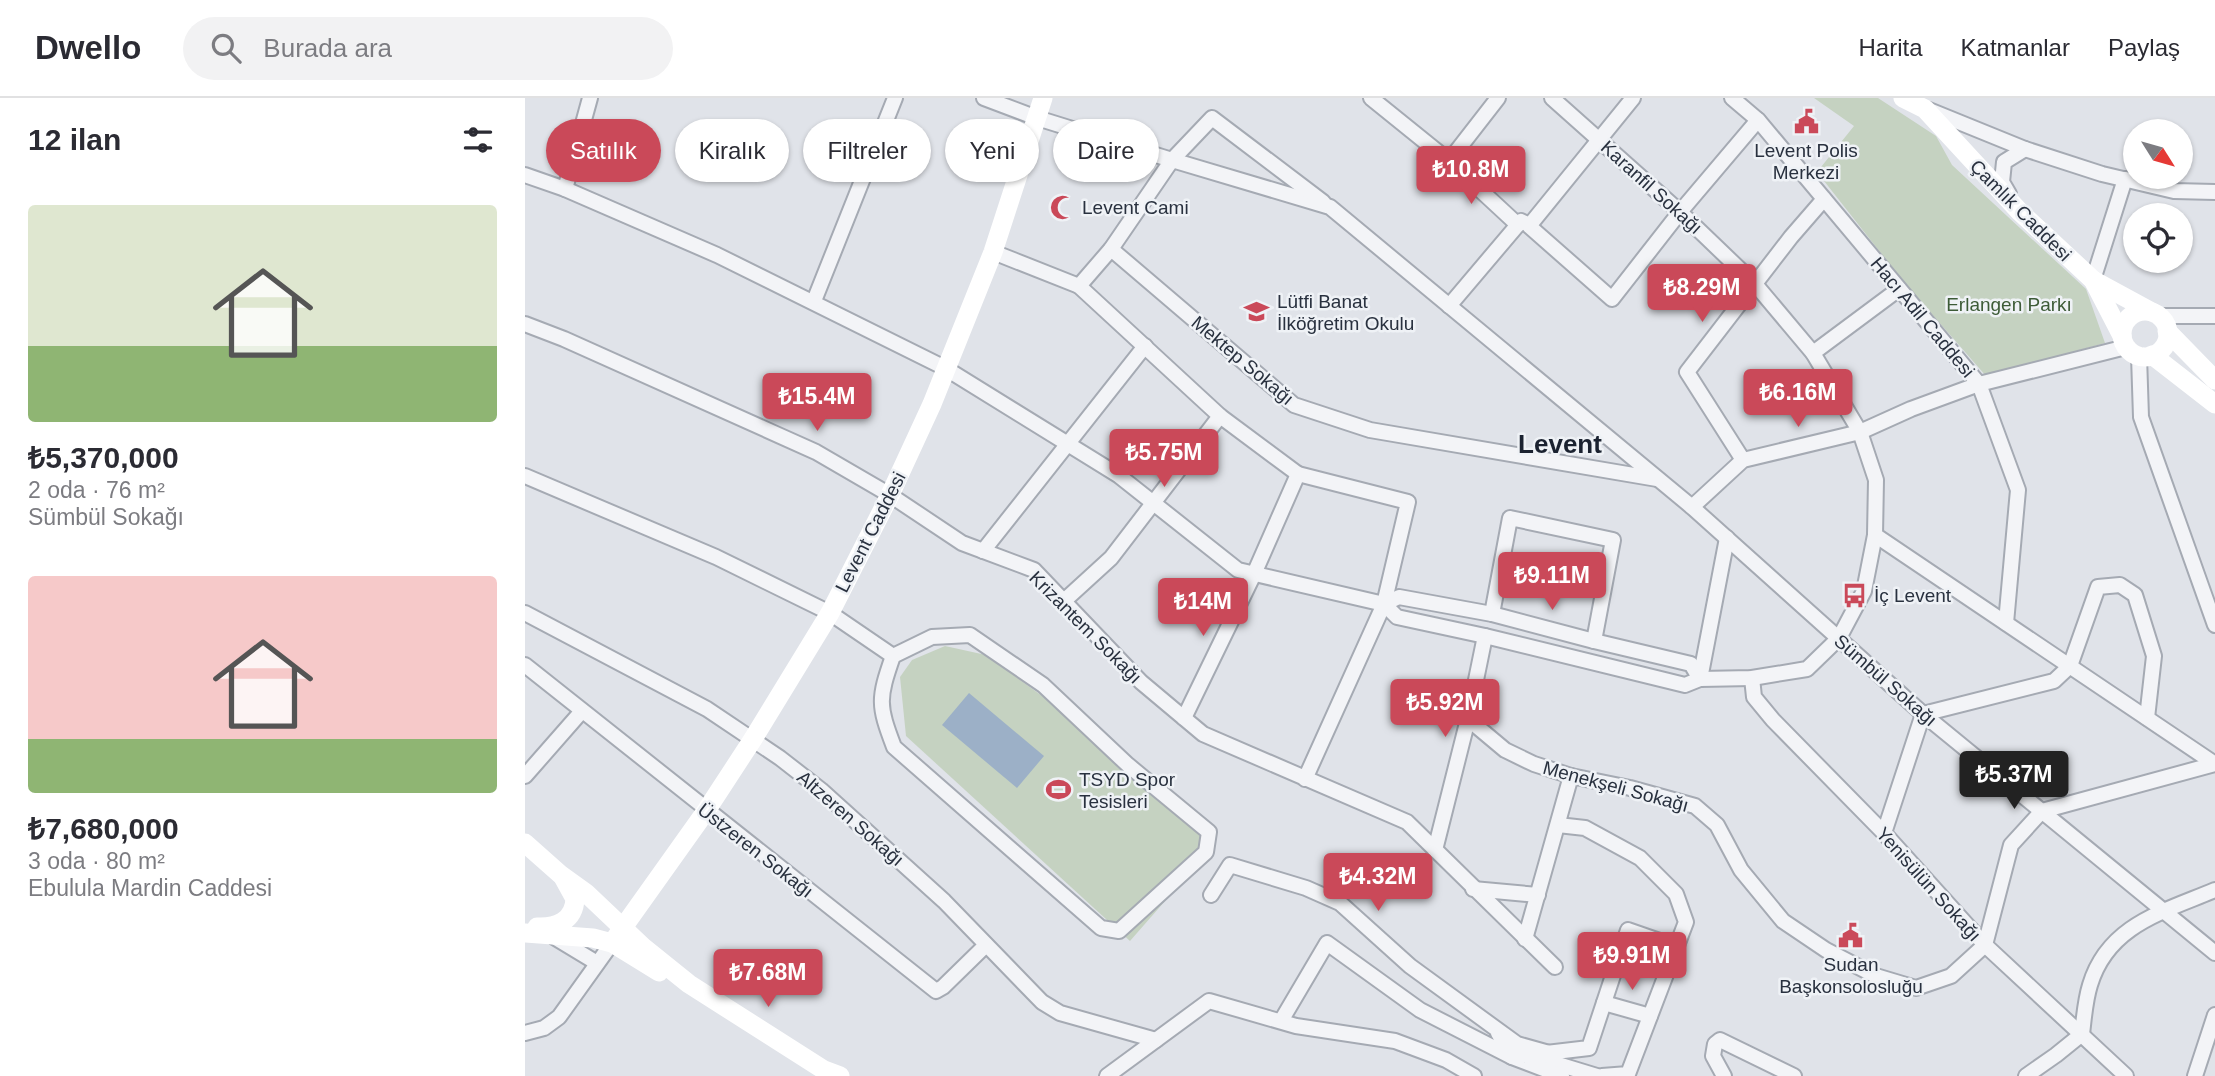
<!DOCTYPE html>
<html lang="tr">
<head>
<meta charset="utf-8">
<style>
	body { margin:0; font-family:Helvetica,sans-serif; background:#f2f2f3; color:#2b2b33; height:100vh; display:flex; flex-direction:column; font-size:26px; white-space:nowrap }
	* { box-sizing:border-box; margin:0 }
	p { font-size:23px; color:#7c7c81 }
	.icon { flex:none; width:38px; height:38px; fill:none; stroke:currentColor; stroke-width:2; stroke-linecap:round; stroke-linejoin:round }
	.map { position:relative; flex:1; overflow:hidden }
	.sheet { display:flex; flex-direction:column; background:#fff; width:525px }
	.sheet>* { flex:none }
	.top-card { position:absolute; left:21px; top:21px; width:665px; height:63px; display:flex; gap:14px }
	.needle { width:46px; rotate:127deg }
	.buttons { position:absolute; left:1598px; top:21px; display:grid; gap:14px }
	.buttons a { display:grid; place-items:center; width:70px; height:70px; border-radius:50%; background:#fff; box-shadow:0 2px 5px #0004; font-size:35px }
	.price { position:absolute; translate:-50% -60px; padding:0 16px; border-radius:7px; background:#ca4959; color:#fff; font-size:23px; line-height:46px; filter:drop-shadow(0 2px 4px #0008) }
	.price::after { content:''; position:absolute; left:50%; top:42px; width:21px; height:16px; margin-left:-10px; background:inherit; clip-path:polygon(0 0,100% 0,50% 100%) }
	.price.active { background:#222; color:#fff }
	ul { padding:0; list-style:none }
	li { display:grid; align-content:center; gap:14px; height:371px; padding:0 28px }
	li span { display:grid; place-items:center; height:217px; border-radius:7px; color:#555 }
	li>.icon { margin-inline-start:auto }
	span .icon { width:126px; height:126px; fill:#fffc; stroke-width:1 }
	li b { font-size:30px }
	h2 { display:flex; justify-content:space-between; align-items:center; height:84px; padding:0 28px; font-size:30px }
	.chip { padding:0 24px; border-radius:32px; background:#fff; box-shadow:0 2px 5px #0004; font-size:24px; line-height:63px }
	.chip.active { background:#ca4959; color:#fff }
	header { display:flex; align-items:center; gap:42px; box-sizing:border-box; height:98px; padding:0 35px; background:#fff; border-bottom:2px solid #e1e1e2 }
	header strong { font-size:33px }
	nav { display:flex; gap:38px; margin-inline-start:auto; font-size:24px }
	.search { width:490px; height:63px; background:#f2f2f3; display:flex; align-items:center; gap:18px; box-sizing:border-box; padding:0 24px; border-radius:38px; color:#7c7c81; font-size:26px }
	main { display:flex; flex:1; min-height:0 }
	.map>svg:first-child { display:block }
	.green { fill:#c5d2c1 }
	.water { fill:#9cb0c7 }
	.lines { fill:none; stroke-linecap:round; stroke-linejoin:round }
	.street-casing { stroke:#a5aab3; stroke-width:18 }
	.street { stroke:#f3f4f7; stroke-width:14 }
	.secondary { stroke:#fff; stroke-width:19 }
	.labels { text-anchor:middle; stroke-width:5; stroke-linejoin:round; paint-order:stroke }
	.poi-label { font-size:19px; fill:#29313f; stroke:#eff2f6; text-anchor:start }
	.street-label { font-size:19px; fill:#29313f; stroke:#eff2f6 }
	.park-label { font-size:19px; fill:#3d5b37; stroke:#eff2f6 }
	.district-label { font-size:26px; font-weight:bold; fill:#1b2230; stroke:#eff2f6 }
</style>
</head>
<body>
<header>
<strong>Dwello</strong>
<div class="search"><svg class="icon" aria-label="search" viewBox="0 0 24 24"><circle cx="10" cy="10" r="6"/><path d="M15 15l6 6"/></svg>Burada ara</div>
<nav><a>Harita</a><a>Katmanlar</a><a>Paylaş</a></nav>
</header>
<main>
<section class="sheet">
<h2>12 ilan<svg class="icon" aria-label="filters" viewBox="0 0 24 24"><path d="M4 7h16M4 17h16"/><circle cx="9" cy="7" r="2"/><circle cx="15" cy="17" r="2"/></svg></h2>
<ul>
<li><span style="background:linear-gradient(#dfe7d0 65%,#8fb573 0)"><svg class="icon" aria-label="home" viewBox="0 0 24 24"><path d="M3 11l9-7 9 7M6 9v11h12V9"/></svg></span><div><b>₺5,370,000</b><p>2 oda · 76 m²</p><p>Sümbül Sokağı</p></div></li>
<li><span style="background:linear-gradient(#f6c9c9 75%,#8fb573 0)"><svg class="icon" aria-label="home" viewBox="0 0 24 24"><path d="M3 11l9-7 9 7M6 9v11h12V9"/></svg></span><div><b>₺7,680,000</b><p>3 oda · 80 m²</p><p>Ebulula Mardin Caddesi</p></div></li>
</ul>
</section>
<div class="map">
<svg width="1690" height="978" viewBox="0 0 1690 978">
	<rect width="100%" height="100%" fill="#e0e3e9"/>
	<g class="green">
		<path d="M1289 0H1353L1411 38 1427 67 1561 191 1580 245 1461 278 1377 182 1292 74 1329 28Z"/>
		<path d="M420 548 461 557 524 603 690 746 605 843 381 638 375 579 387 562Z"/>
	</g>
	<path class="water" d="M444 595 519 658 492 690 417 627Z"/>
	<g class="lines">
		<defs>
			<g id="street">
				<path d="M459 0 512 20 647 62 805 109 1167 409 1398 616 1690 855"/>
				<path d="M846 0 924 63 993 127"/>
				<path d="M1108 0 1004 128 1087 201 1155 114 1233 22"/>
				<path d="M1207 0 1233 22 1454 286 1493 392 1481 525"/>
				<path d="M1404 12 1500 51 1577 76 1649 93 1690 94"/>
				<path d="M924 63 973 0"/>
				<path d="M0 77 40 91 192 157 420 270 593 377 713 472 859 506"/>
				<path d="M40 91 65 0"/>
				<path d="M1484 96 1477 84 1479 64 1500 51"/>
				<path d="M586 151 769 307 845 332 1132 381"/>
				<path d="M468 154 554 188 586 151 647 62 687 20 798 104"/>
				<path d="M1568 182 1600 81"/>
				<path d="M289 203 370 0"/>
				<path d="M924 208 996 123 1000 125"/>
				<path d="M1634 218H1690"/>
				<path d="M0 226 39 241 291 354 365 397 437 445 509 472 616 584 678 636 882 724 1030 869"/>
				<path d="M1288 255 1374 191"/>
				<path d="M1614 258 1616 319 1690 527"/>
				<path d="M695 318 773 376"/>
				<path d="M1218 362 1162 274 1266 139 1299 101"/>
				<path d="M0 378 191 459 305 515 368 558"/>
				<path d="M1167 409 1218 362 1335 334 1386 311 1454 286 1601 249"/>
				<path d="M1350 437 1690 666"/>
				<path d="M458 453 620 248"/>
				<path d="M540 502 586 460 695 318 554 188"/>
				<path d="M859 506 872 519 960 538 1160 587 1175 581 1227 580 1282 571 1314 540 1339 493 1350 437 1351 382 1335 334 1288 255 1230 186 1155 114 1027 0"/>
				<path d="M859 506 874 499 967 516 1069 543 1166 566 1175 581"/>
				<path d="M0 515 182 611 255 660 296 692 419 803 517 904 535 915 631 942"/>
				<path d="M967 516 985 420 1088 442 1069 543"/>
				<path d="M445 537 518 587 603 667 684 734 681 754 594 833 576 830 369 649C353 607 353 601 368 558L407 539Z"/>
				<path d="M0 567 411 893 418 889 461 847"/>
				<path d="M1227 580 1229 599 1248 622 1359 735 1460 847 1601 978"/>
				<path d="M1175 581 1202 440"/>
				<path d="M659 620 729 476 773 376 883 404 859 506 780 681"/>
				<path d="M943 621 980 652 1009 666 1046 678 1105 690 1170 708 1192 727 1216 772 1258 823 1301 852 1351 878 1391 890 1426 878 1460 847 1486 747 1517 713 1690 666"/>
				<path d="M0 678 57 613"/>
				<path d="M1033 727 1060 730 1115 760 1151 796 1161 824 1103 976 1077 978"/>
				<path d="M1359 735 1398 616 1529 583 1545 568 1573 489 1595 487 1610 497 1629 558 1622 620"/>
				<path d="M910 752 943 621 960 538"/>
				<path d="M948 791 1013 797"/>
				<path d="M686 797 705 767 781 790 815 805 885 868 992 946 1024 955"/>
				<path d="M29 839 72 865"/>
				<path d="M1000 841 1046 678"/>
				<path d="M1079 905 1125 918"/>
				<path d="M756 923 802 845 895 912 987 959 973 935"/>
				<path d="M0 935 19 930 34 919 87 845"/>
				<path d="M1013 960 1072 978"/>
				<path d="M582 978 684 903 771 928 870 943 921 962 949 978"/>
				<path d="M1037 978 987 959 1064 950 1103 832 1152 849"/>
				<path d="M1199 978 1188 958 1190 946 1195 942 1269 978"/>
				<path d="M1501 978 1531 957 1557 936C1559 920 1560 903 1565 887 1583 827 1638 814 1690 792"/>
				<path d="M1670 978 1690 917"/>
			</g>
		</defs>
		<use href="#street" class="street-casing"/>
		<use href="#street" class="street"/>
		<g class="secondary">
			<path d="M1378 0 1400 11 1494 113 1568 182 1597 238"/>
			<path d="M1568 182 1627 214"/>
			<circle cx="1620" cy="236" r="23"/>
			<path d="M1642 233 1690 282"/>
			<path d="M1627 257 1690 306"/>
			<path d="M0 745 36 777 61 795 118 849 164 886 299 972 315 978"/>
			<path d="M12 829C31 830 49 823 50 801L39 781"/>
			<path d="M0 835 68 840 87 845 134 874"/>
			<path d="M87 845 181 713 228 641 305 515 365 397 407 306 468 154 518 0"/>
		</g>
	</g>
	<defs>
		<symbol id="civic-bare" viewBox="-9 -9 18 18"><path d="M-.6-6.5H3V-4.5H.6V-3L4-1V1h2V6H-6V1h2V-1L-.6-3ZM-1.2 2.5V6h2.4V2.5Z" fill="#ca4959" stroke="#eff2f6" stroke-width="2.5" paint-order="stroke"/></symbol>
		<symbol id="mosque-bare" viewBox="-9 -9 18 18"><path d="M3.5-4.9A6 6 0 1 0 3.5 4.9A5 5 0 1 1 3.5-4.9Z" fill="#ca4959" stroke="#eff2f6" stroke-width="2.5" paint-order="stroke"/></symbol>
		<symbol id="school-bare" viewBox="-9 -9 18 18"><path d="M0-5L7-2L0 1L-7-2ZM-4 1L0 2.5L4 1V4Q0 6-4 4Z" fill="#ca4959" stroke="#eff2f6" stroke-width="2.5" paint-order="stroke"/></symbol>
		<symbol id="bus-bare" viewBox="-9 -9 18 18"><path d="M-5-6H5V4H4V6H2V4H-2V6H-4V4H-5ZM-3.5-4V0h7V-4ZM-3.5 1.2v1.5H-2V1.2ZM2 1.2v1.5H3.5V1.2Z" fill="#ca4959" stroke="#eff2f6" stroke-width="2.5" paint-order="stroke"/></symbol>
		<symbol id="stadium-bare" viewBox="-9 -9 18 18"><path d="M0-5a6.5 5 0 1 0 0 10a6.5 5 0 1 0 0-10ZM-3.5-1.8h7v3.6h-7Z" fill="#ca4959" stroke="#eff2f6" stroke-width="2.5" paint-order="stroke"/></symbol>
	</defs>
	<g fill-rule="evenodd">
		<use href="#civic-bare" x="1264" y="6" width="35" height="35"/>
		<use href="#mosque-bare" x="520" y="92" width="35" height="35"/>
		<use href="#school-bare" x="714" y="196" width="35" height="35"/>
		<use href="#bus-bare" x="1312" y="480" width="35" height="35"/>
		<use href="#stadium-bare" x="516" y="674" width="35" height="35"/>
		<use href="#civic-bare" x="1308" y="820" width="35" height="35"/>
	</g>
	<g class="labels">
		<g class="poi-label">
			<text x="1281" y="59" text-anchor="middle">Levent Polis<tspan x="1281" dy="22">Merkezi</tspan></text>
			<text x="557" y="116">Levent Cami</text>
			<text x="752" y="210">Lütfi Banat<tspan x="752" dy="22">İlköğretim Okulu</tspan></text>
			<text x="1349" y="504">İç Levent</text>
			<text x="554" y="688">TSYD Spor<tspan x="554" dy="22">Tesisleri</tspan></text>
			<text x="1326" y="873" text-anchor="middle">Sudan<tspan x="1326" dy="22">Başkonsolosluğu</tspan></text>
		</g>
		<g class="street-label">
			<text transform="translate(1127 89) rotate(42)" y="7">Karanfil Sokağı</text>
			<text transform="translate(1496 112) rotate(45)" y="7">Çamlık Caddesi</text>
			<text transform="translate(1398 219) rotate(50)" y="7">Hacı Adil Caddesi</text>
			<text transform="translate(718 262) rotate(40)" y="7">Mektep Sokağı</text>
			<text transform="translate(345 434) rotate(-63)" y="7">Levent Caddesi</text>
			<text transform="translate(561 529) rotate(45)" y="7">Krizantem Sokağı</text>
			<text transform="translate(1361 582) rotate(41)" y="7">Sümbül Sokağı</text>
			<text transform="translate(1091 688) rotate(15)" y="7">Menekşeli Sokağı</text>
			<text transform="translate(326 720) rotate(41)" y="7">Altzeren Sokağı</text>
			<text transform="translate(231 752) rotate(38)" y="7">Üstzeren Sokağı</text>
			<text transform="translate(1404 786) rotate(48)" y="7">Yenisülün Sokağı</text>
		</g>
		<g class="park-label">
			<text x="1484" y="213">Erlangen Parkı</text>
		</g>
		<g class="district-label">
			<text x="1035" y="355">Levent</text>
		</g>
	</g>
</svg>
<div class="buttons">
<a><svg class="needle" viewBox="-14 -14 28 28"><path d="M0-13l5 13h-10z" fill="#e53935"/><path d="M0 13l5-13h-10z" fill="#7c7c81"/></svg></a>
<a><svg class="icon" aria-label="locate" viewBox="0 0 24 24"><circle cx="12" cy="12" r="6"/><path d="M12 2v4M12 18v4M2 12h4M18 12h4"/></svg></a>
</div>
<b class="price" style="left:946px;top:108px">₺10.8M</b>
<b class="price" style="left:1177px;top:226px">₺8.29M</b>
<b class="price" style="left:1273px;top:331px">₺6.16M</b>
<b class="price" style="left:292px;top:335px">₺15.4M</b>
<b class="price" style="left:639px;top:391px">₺5.75M</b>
<b class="price" style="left:1027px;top:514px">₺9.11M</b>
<b class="price" style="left:678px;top:540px">₺14M</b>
<b class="price" style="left:920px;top:641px">₺5.92M</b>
<b class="price active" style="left:1489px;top:713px">₺5.37M</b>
<b class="price" style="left:853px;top:815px">₺4.32M</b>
<b class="price" style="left:1107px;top:894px">₺9.91M</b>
<b class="price" style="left:243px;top:911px">₺7.68M</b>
<div class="top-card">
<a class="chip active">Satılık</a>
<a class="chip">Kiralık</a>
<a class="chip">Filtreler</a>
<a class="chip">Yeni</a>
<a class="chip">Daire</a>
</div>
</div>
</main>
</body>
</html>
